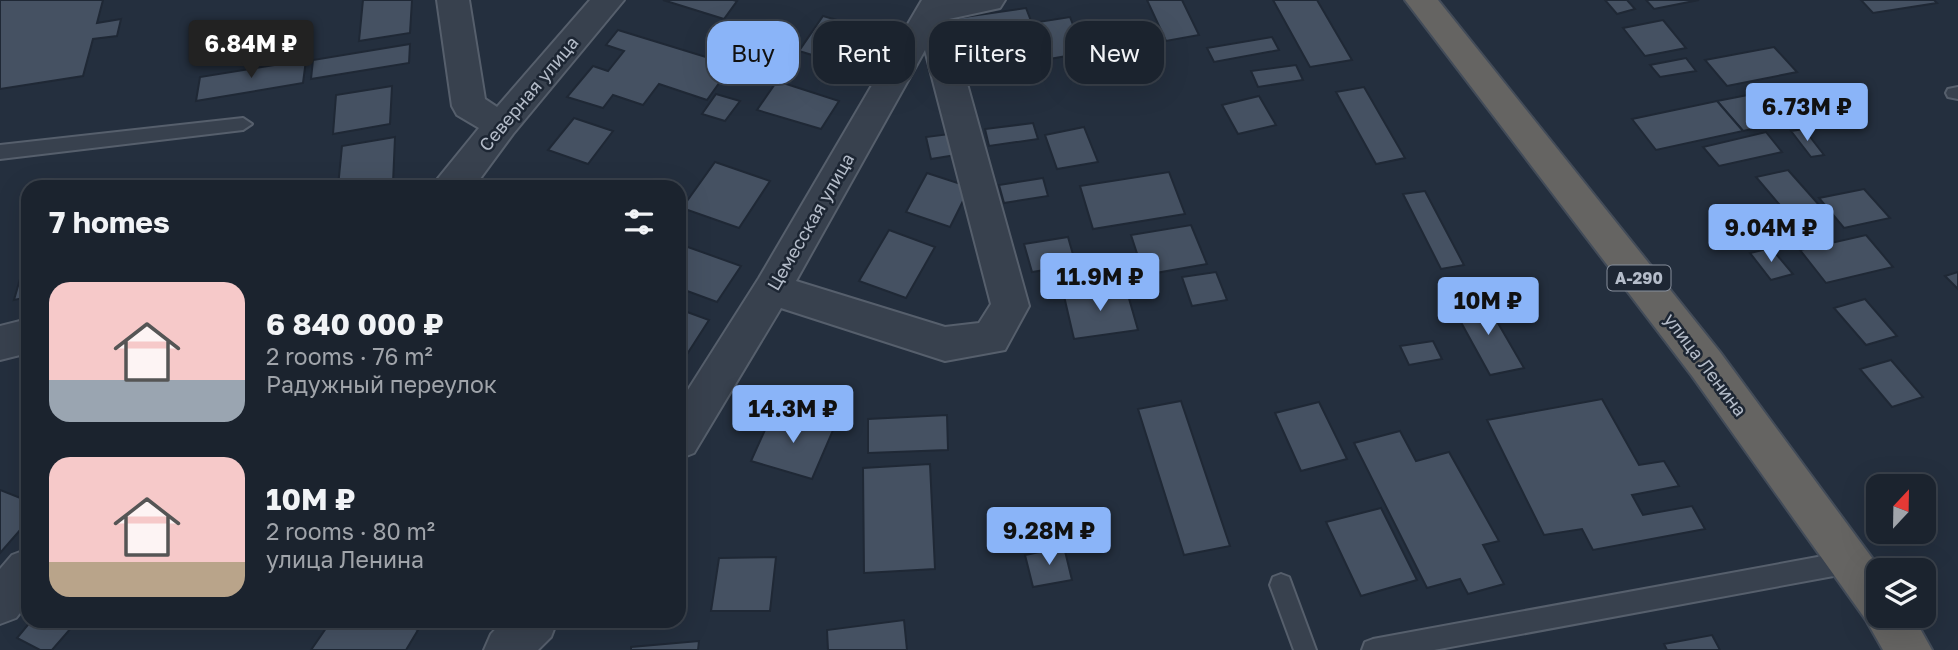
<!DOCTYPE html>
<html lang="en">
<head>
<meta charset="utf-8">
<style>
	body { margin:0; font-family:"Golos Text",sans-serif; background:#282f3a; color:#f1f3f6; height:100vh; display:flex; flex-direction:column; font-size:26px; white-space:nowrap }
	* { box-sizing:border-box; margin:0 }
	p { font-size:23px; color:#a0a4aa }
	.icon { flex:none; width:38px; height:38px; fill:none; stroke:currentColor; stroke-width:2; stroke-linecap:round; stroke-linejoin:round }
	.map { position:relative; flex:1; overflow:hidden }
	.details { position:absolute; left:21px; top:180px; width:665px; height:448px; display:flex; flex-direction:column; background:#1b232e; border-radius:21px; box-shadow:0 7px 28px #0002,0 0 0 2px #39404a }
	.details>* { flex:none }
	.top-card { position:absolute; left:707px; top:21px; width:665px; height:63px; display:flex; gap:14px }
	.needle { width:46px; rotate:22deg }
	.buttons { position:absolute; left:1866px; top:474px; display:grid; gap:14px }
	.buttons a { display:grid; place-items:center; width:70px; height:70px; border-radius:14px; background:#1b232e; box-shadow:0 7px 28px #0002,0 0 0 2px #39404a; font-size:35px }
	.price { position:absolute; translate:-50% -60px; padding:0 16px; border-radius:7px; background:#8ab4f8; color:#111; font-size:23px; line-height:46px; filter:drop-shadow(0 2px 4px #0008) }
	.price::after { content:''; position:absolute; left:50%; top:42px; width:21px; height:16px; margin-left:-10px; background:inherit; clip-path:polygon(0 0,100% 0,50% 100%) }
	.price.active { background:#222; color:#fff }
	ul { padding:0; list-style:none }
	li { display:flex; align-items:center; gap:21px; height:175px; padding:0 28px }
	li span { display:grid; place-items:center; flex:none; width:196px; height:140px; border-radius:21px; color:#555 }
	li>.icon { margin-inline-start:auto }
	span .icon { width:84px; height:84px; fill:#fffc; stroke-width:1 }
	li b { font-size:30px }
	h2 { display:flex; justify-content:space-between; align-items:center; height:84px; padding:0 28px; font-size:30px }
	.tag { padding:0 24px; border-radius:21px; background:#1b232e; box-shadow:0 7px 28px #0002,0 0 0 2px #39404a; font-size:24px; line-height:63px }
	.tag.active { background:#8ab4f8; color:#111 }
	.map>svg:first-child { display:block }
	.building { fill:#455162; stroke:#1f2835; stroke-width:2 }
	.lines { fill:none; stroke-linecap:round; stroke-linejoin:round }
	.service-casing { stroke:#565f6c; stroke-width:4 }
	.minor-casing { stroke:#565f6c; stroke-width:4 }
	.trunk-casing { stroke:#434c59; stroke-width:4 }
	.service { fill:#38414e; fill-rule:evenodd }
	.minor { fill:#38414e; fill-rule:evenodd }
	.trunk { fill:#656462; fill-rule:evenodd }
	.labels { text-anchor:middle; stroke-width:5; stroke-linejoin:round; paint-order:stroke }
	.shield { fill:#1d2633; stroke:#878f9c; stroke-width:2 }
	.shield-label { font-size:16px; font-weight:bold; fill:#b4bcc9 }
	.street-label { font-size:18px; fill:#b4bcc9; stroke:#1d2633 }
</style>
</head>
<body>
<div class="map">
<svg width="1958" height="650" viewBox="0 0 1958 650">
	<rect width="100%" height="100%" fill="#242f3e"/>
	<g class="building">
		<path d="M0 0H103L97 23 121 19 117 36 93 39 83 76 0 89Z"/>
		<path d="M363 0H412L410 33 359 41Z"/>
		<path d="M663 0H733L737 1 724 19Z"/>
		<path d="M1147 0H1182L1199 35 1166 41Z"/>
		<path d="M1273 0H1317L1352 60 1310 67Z"/>
		<path d="M1605 0H1627L1635 9 1617 14Z"/>
		<path d="M1646 0H1699L1654 9Z"/>
		<path d="M1861 0H1934L1937 3 1873 13Z"/>
		<path d="M1026 8 1031 21 961 31 957 18Z"/>
		<path d="M823 16 872 30 848 66 799 51Z"/>
		<path d="M1070 17 1084 53 1032 62 1019 25Z"/>
		<path d="M1663 20 1686 48 1645 56 1623 28Z"/>
		<path d="M618 30 732 65 707 100 659 84 643 105 613 95 603 108 567 97 593 66 608 71 624 51 606 45Z"/>
		<path d="M1272 37 1279 50 1214 62 1207 48Z"/>
		<path d="M410 44 409 63 311 79 313 60Z"/>
		<path d="M753 44 785 52 772 72 740 63Z"/>
		<path d="M1774 47 1797 72 1727 86 1705 60Z"/>
		<path d="M1686 58 1696 71 1660 77 1650 65Z"/>
		<path d="M306 60 303 83 196 101 200 77Z"/>
		<path d="M1296 65 1303 80 1258 87 1251 71Z"/>
		<path d="M777 81 839 101 821 129 757 110Z"/>
		<path d="M392 86 390 124 333 134 336 95Z"/>
		<path d="M1364 87 1405 158 1376 164 1336 92Z"/>
		<path d="M1768 91 1793 120 1743 131 1717 101Z"/>
		<path d="M716 94 740 101 725 121 702 114Z"/>
		<path d="M1259 96 1276 125 1238 134 1222 105Z"/>
		<path d="M1717 101 1743 131 1656 150 1632 119Z"/>
		<path d="M574 118 613 131 588 164 548 150Z"/>
		<path d="M1033 123 1038 139 989 146 985 129Z"/>
		<path d="M1084 127 1098 162 1057 169 1045 135Z"/>
		<path d="M1804 129 1824 155 1811 157 1791 131Z"/>
		<path d="M1766 132 1782 152 1719 166 1703 147Z"/>
		<path d="M957 133 962 154 931 159 926 137Z"/>
		<path d="M395 137 393 183 338 187 342 146Z"/>
		<path d="M715 162 770 181 739 228 682 208Z"/>
		<path d="M1788 170 1828 215 1796 224 1756 177Z"/>
		<path d="M1169 172 1185 214 1093 229 1080 186Z"/>
		<path d="M927 173 970 187 950 227 906 212Z"/>
		<path d="M1043 178 1048 196 1004 203 999 185Z"/>
		<path d="M1864 189 1890 218 1844 228 1819 198Z"/>
		<path d="M1425 191 1464 265 1441 269 1403 194Z"/>
		<path d="M1191 225 1207 264 1144 275 1131 235Z"/>
		<path d="M889 230 935 247 906 298 859 281Z"/>
		<path d="M1866 235 1893 267 1826 283 1800 250Z"/>
		<path d="M1068 237 1076 265 1032 272 1024 244Z"/>
		<path d="M685 246 741 266 717 302 679 288V254Z"/>
		<path d="M1771 248 1793 274 1771 280 1750 253Z"/>
		<path d="M1216 272 1227 300 1192 306 1182 277Z"/>
		<path d="M1958 272V289L1945 276Z"/>
		<path d="M28 277V297L14 300 20 279Z"/>
		<path d="M1126 288 1138 330 1074 339 1064 296Z"/>
		<path d="M1484 299 1524 368 1490 375 1452 306Z"/>
		<path d="M1865 299 1897 336 1866 345 1834 308Z"/>
		<path d="M679 309 709 320 682 362 679 361Z"/>
		<path d="M1433 341 1442 359 1409 365 1400 346Z"/>
		<path d="M1891 360 1923 397 1892 407 1860 369Z"/>
		<path d="M1602 399 1639 465 1664 461 1679 486 1632 495 1643 515 1692 506 1705 529 1593 550 1582 529 1544 535 1487 420Z"/>
		<path d="M1181 401 1230 546 1184 555 1138 409Z"/>
		<path d="M1319 402 1347 459 1301 471 1275 413Z"/>
		<path d="M774 410 834 428 812 479 751 461Z"/>
		<path d="M947 415 948 450 868 453V419Z"/>
		<path d="M1400 431 1416 461 1449 452 1499 541 1483 545 1504 584 1468 594 1460 579 1427 588 1354 443Z"/>
		<path d="M930 464 935 569 864 573 863 468Z"/>
		<path d="M0 490 28 501V521L0 553Z"/>
		<path d="M1381 508 1417 580 1361 596 1326 522Z"/>
		<path d="M1064 547 1072 580 1033 587 1025 555Z"/>
		<path d="M776 557 770 611H711L719 558Z"/>
		<path d="M904 620 907 650H828L827 630Z"/>
		<path d="M31 621H60L72 627 52 650H40L17 638Z"/>
		<path d="M331 621H397L418 630 406 650H311Z"/>
		<path d="M1712 635 1720 650H1667L1664 644Z"/>
		<path d="M699 641 698 650H631V647Z"/>
	</g>
	<g class="lines">
		<defs>
			<g id="service">
				<path d="M1958 87V99L1948 97 1946 93 1948 89Z"/>
				<path d="M243 118 252 124 243 130 0 159V145Z"/>
				<path d="M1850 551 1858 555 1861 562 1858 569 1850 573 1434 650H1362L1365 642 1373 639Z"/>
				<path d="M1281 574 1289 577 1316 650H1294L1270 585 1273 577Z"/>
			</g>
			<g id="minor">
				<path d="M437 0H469L485 99 497 107 590 0H624L513 134 474 187H431L479 128 457 115 452 106Z"/>
				<path d="M922 0H1005L1000 8 949 19 1029 306 1005 350 945 361 781 308 694 453 679 459V404L759 278ZM925 50 991 304 979 323 945 327 796 281Z"/>
				<path d="M28 319V353L0 360V326Z"/>
				<path d="M28 549V603L16 618 0 624V569L12 555Z"/>
				<path d="M503 621H557L551 637 538 650H484L491 634Z"/>
			</g>
			<path id="trunk" d="M1405 0H1438L1720 352 1881 570H1878V616H1913L1932 650H1883L1866 620 1692 376Z"/>
		</defs>
		<use href="#service" class="service-casing"/>
		<use href="#minor" class="minor-casing"/>
		<use href="#trunk" class="trunk-casing"/>
		<use href="#service" class="service"/>
		<use href="#minor" class="minor"/>
		<use href="#trunk" class="trunk"/>
	</g>
	<g class="labels">
		<rect class="shield" x="1607.5" y="265.5" width="63" height="25" rx="5"/>
		<g class="shield-label">
			<text x="1639" y="284">А-290</text>
		</g>
		<g class="street-label">
			<text transform="translate(529 94) rotate(-50)" y="6">Северная улица</text>
			<text transform="translate(811 222) rotate(-60)" y="6">Цемесская улица</text>
			<text transform="translate(1705 365) rotate(53)" y="6">улица Ленина</text>
		</g>
	</g>
</svg>
<div class="buttons">
<a><svg class="needle" viewBox="-14 -14 28 28"><path d="M0-13l5 13h-10z" fill="#e53935"/><path d="M0 13l5-13h-10z" fill="#a0a4aa"/></svg></a>
<a><svg class="icon" aria-label="layers" viewBox="0 0 24 24"><path d="M12 4l9 5-9 5-9-5zM3 14l9 5 9-5"/></svg></a>
</div>
<b class="price active" style="left:251px;top:80px">6.84M ₽</b>
<b class="price" style="left:1807px;top:143px">6.73M ₽</b>
<b class="price" style="left:1771px;top:264px">9.04M ₽</b>
<b class="price" style="left:1100px;top:313px">11.9M ₽</b>
<b class="price" style="left:1488px;top:337px">10M ₽</b>
<b class="price" style="left:793px;top:445px">14.3M ₽</b>
<b class="price" style="left:1049px;top:567px">9.28M ₽</b>
<div class="top-card">
<a class="tag active">Buy</a>
<a class="tag">Rent</a>
<a class="tag">Filters</a>
<a class="tag">New</a>
</div>
<section class="details">
<h2>7 homes<svg class="icon" aria-label="filters" viewBox="0 0 24 24"><path d="M4 7h16M4 17h16"/><circle cx="9" cy="7" r="2"/><circle cx="15" cy="17" r="2"/></svg></h2>
<ul>
<li><span style="background:linear-gradient(#f6c9c9 70%,#9aa5b1 0)"><svg class="icon" aria-label="home" viewBox="0 0 24 24"><path d="M3 11l9-7 9 7M6 9v11h12V9"/></svg></span><div><b>6 840 000 ₽</b><p>2 rooms · 76 m²</p><p>Радужный переулок</p></div></li>
<li><span style="background:linear-gradient(#f6c9c9 75%,#b9a48a 0)"><svg class="icon" aria-label="home" viewBox="0 0 24 24"><path d="M3 11l9-7 9 7M6 9v11h12V9"/></svg></span><div><b>10M ₽</b><p>2 rooms · 80 m²</p><p>улица Ленина</p></div></li>
</ul>
</section>
</div>
</body>
</html>
